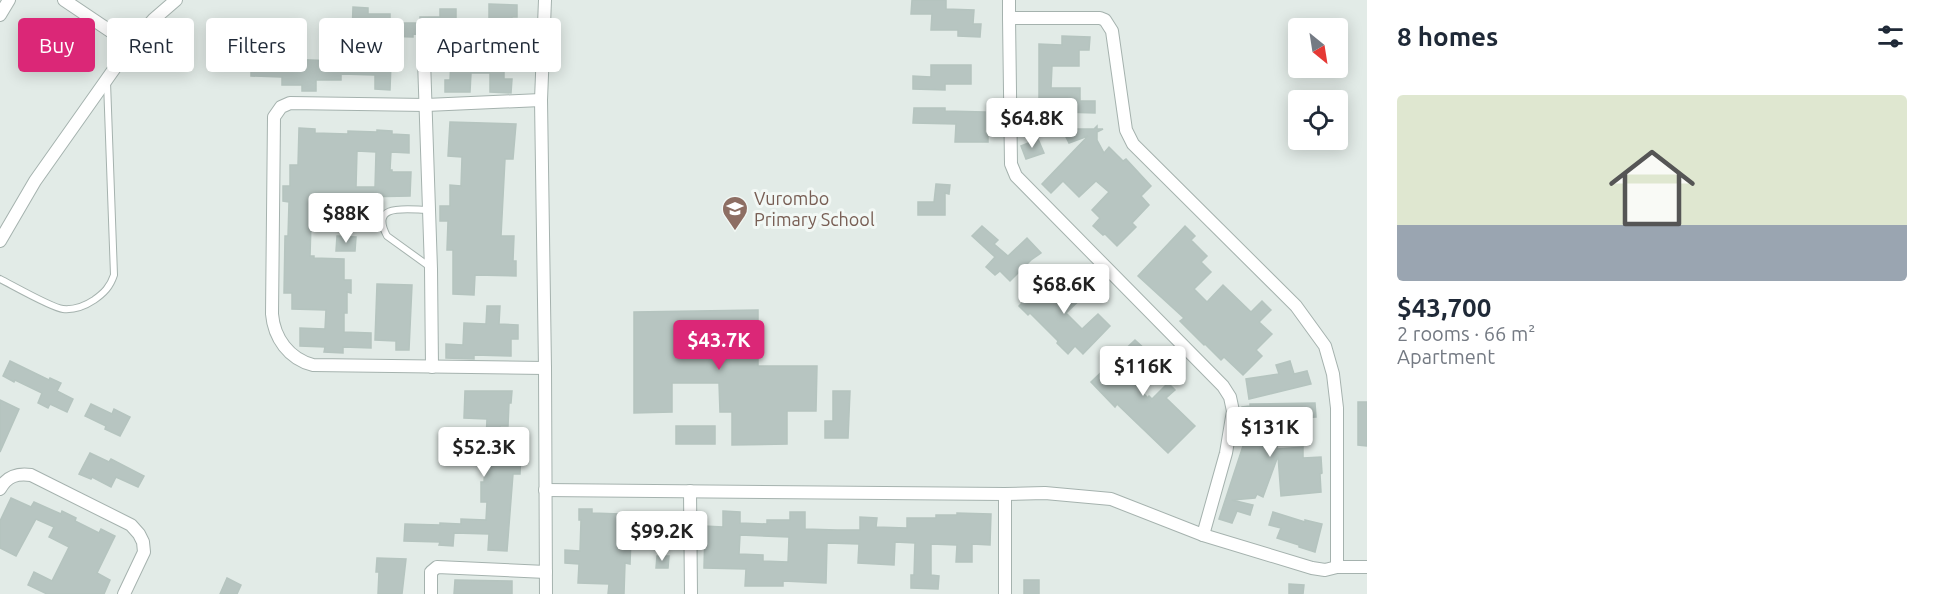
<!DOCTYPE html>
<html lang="en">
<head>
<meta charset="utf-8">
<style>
	body { margin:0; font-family:Ubuntu,sans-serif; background:#f6f6f7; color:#1f2937; height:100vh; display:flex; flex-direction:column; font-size:22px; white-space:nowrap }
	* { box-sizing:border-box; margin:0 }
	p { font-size:20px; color:#747a83 }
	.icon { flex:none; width:33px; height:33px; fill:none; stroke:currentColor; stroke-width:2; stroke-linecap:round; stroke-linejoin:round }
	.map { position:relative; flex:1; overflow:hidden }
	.panel { display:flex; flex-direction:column; background:#fff; width:570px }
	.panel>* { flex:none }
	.top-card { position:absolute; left:18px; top:18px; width:570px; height:54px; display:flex; gap:12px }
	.needle { width:39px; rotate:150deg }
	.fabs { position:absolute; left:1288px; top:18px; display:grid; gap:12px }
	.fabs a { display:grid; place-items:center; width:60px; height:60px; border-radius:6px; background:#fff; box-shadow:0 3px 15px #0003; font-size:30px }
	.price { position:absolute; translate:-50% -51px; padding:0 14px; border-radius:6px; background:#fff; color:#222; font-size:20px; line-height:39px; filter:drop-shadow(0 2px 3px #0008) }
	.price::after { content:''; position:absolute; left:50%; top:36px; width:18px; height:14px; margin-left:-9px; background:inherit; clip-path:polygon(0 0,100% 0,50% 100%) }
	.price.on { background:#db2777; color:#fff }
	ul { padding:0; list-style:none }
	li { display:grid; align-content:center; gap:12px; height:318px; padding:0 30px }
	li span { display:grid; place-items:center; height:186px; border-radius:6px; color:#555 }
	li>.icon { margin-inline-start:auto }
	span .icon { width:108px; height:108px; fill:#fffc; stroke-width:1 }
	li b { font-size:26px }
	h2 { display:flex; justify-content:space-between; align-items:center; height:72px; padding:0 30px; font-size:26px }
	.chip { padding:0 21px; border-radius:6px; background:#fff; box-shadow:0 3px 15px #0003; font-size:21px; line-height:54px }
	.chip.on { background:#db2777; color:#fff }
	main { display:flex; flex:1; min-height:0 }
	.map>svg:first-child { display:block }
	.building { fill:#b7c5c1; stroke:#b5c4bf; stroke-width:1.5; fill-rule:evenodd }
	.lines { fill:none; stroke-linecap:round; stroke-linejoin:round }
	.service-casing { stroke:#a5b2ae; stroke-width:8 }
	.minor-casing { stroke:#a5b2ae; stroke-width:14 }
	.service { stroke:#fff; stroke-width:6 }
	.minor { stroke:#fff; stroke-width:12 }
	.labels { text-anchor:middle; stroke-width:6; stroke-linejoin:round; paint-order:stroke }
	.education-label { font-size:18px; fill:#785e54; stroke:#f2f8f5; text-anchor:start }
</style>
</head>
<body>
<main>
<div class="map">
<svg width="1367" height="594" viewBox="0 0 1367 594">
	<rect width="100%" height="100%" fill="#e2ebe7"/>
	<g class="building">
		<path d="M912 0H946V9L974 10 973 24H981L980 37 958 36V30H931L932 14H911Z"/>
		<path d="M489 4 517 5V17H512L511 44H487L488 37 413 34V37L352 35 353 7 368 8V14H390V23H420V17H440V9H456V20L489 21Z"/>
		<path d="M1062 36 1090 37 1089 50H1079V66H1052L1051 88H1080V101H1095V113L1030 111V99H1039V44L1062 45Z"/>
		<path d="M283 59 391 63 390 90 375 89V75L341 74V80H316V91H302V85H282V77L251 76V62H283Z"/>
		<path d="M451 59 504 62V79H512L511 93 490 92V73H471L470 92H445V80H450Z"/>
		<path d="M931 65H971V84H945V90L913 89V76L931 77Z"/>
		<path d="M914 108H945V111L985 112V133H988V142H955L956 124 913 123Z"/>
		<path d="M450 122 516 124 513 159H505L501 236H514L513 261H516V276L475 275 474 295 453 294V250H447L448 221H440V206H450V185L461 186 462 157 448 156Z"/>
		<path d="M1097 126V129H1103L1097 132V140L1104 153 1109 147 1123 161 1126 159 1151 186 1141 196 1149 205 1132 223 1136 227 1117 246 1105 234 1103 235 1093 226 1100 218 1092 210 1109 192 1096 181 1079 197 1063 181 1051 193 1042 184 1088 136 1069 143 1062 129H1094Z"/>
		<path d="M299 128 315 129V133L348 134V131L377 132V130L392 131V134L409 135V153L391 152 390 170H392V172H411L410 196 359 197V200H343L342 224 311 223 310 256H314V258L344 259V280H351V293L347 292V313H344V332L371 333V348L343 347V353L324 352 325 347 300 346V328L325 329 326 310 292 309V293H284L285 236H288L289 202 283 201V186H290V165H298ZM357 151 376 152 375 187H356Z"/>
		<path d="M1038 139 1044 153 1026 159 1021 146Z"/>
		<path d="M936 184 950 185 949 194 945 193V215H918V202H934Z"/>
		<path d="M982 226 998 240 994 244 1008 256 1027 238 1041 253 1031 260 1010 281 1000 271 995 275 986 267 995 257 972 236Z"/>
		<path d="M1185 226 1195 236 1191 240 1207 256 1201 262 1211 272 1194 289 1207 302 1223 285 1251 312 1262 301 1271 310 1259 322 1272 334 1256 350 1262 356 1243 375 1224 357 1221 360 1205 344 1204 345 1180 321 1184 318 1138 276Z"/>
		<path d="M337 236 356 237 355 251H336Z"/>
		<path d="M1064 274 1086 294 1066 313 1082 329 1098 314 1110 326 1083 354 1075 346 1068 354 1057 343 1058 341 1030 313 1028 315 1019 306 1039 286 1046 293Z"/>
		<path d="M377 284 412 285 409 350H396V341L375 340Z"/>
		<path d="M487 306H500L499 324 518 325V339H511V356L474 355V359L446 358V344L463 345 464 323 486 324Z"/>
		<path d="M758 310V366H817L816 411H787V444L732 445V412H720L719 383H672V412L634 413V312Z"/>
		<path d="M1135 340 1158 361 1135 385 1148 398 1149 396 1152 399 1168 383 1175 390 1166 398 1195 426 1168 453 1117 404 1115 407 1091 382Z"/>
		<path d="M10 361 49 380 50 378 61 383 57 391 73 399 67 412 50 404 48 408 38 403 42 393 15 380 14 382 3 376Z"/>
		<path d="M1290 361 1294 374 1307 371 1311 384 1249 399 1246 379 1279 374 1276 365Z"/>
		<path d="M465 391H512L511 403H509L508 426H500V449H521L520 474H513L507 551 488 550 489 534 454 533 453 546 439 545 440 542 404 541 405 524 440 525V523L461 524V519L486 520 487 502H481V482H484L487 419 464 418Z"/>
		<path d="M833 391H850L848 438H825V421H833Z"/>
		<path d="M0 400 19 409 0 452Z"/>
		<path d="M1358 402H1367V446L1358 445Z"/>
		<path d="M1315 403 1316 417 1278 419 1277 449 1303 447V458L1321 457 1322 473 1320 474 1321 492 1281 496 1278 456 1263 497 1257 494 1255 498 1232 500 1253 505 1250 515 1237 511 1232 523 1219 519 1243 446 1242 407 1250 406V404Z"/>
		<path d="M91 404 112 414 114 409 130 417 120 436 105 429 106 426 85 416Z"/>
		<rect x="676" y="426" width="39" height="18"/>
		<path d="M90 453 109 462 111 459 144 476 138 487 116 477 111 487 92 477 91 479 79 474Z"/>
		<path d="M11 498 31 507 34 502 61 514 62 511 76 518 75 521 99 533 101 529 115 536 97 573 110 580 104 594H47L28 585 34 572 52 581 69 547 49 537 54 527 36 519 16 556 0 548V521Z"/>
		<path d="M579 509H592V513L620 514 619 527H667V538H631L630 564 625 563 624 594H608L609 584 578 583 579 564 565 563V550L580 551 581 520H579Z"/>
		<path d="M723 511 740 512V523L767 524V520H790V512H805V529L837 530H860V517L877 518 876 527 907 528V518H936V515H957V513L991 514 990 545 972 544V562H956L957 545 931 544V575L939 576 938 589 911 588V575H914L915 543 895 542 894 565 858 563 859 544 827 543 826 583 783 581V586H745L746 569 704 568 705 526 723 527ZM740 535 789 537 788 562 763 561V555L739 554Z"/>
		<path d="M1273 512 1305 522V520L1322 524 1315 552 1299 547V545L1277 538 1281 528 1269 525Z"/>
		<path d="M657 556H669L668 568H656Z"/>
		<path d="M377 558 406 559 402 594H378L379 572H376Z"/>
		<path d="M227 578 241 585 237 594H220Z"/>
		<path d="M455 580 512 581V594H454Z"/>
		<rect x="1024" y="580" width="15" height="14"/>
		<path d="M1289 584 1304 585 1303 594H1289Z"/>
	</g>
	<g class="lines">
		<defs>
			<g id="service">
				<path d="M429 210C408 210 369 202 387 236L430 267"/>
				<path d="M0 279C12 285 52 308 63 309 74 310 85 306 94 300 104 293 110 287 114 275L107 82"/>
			</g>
			<g id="minor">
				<path d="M64 0 131 45"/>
				<path d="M545 0 541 100 545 368 546 594"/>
				<path d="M1009 0V18"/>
				<path d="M0 15 9 0"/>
				<path d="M424 60 431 269 432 367"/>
				<path d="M541 100 426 105 290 103 281 107 274 117 272 314C274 338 289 359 313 365L545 368"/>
				<path d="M0 241 35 181 131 45 154 19 176 0"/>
				<path d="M0 489C7 476 17 473 31 475L131 525 139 534 143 542 144 552 124 594"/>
				<path d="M545 490 1005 494 1045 493 1111 499 1203 535 1312 568 1325 570 1337 567H1367"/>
				<path d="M690 491 691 594"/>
				<path d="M1203 535 1226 453 1233 411 1230 397 1223 386 1016 176 1011 164 1009 18H1100L1105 20 1112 31 1126 130 1133 144 1296 306 1325 346 1333 374 1337 408V567"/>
				<path d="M431 594V572L437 567 546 572"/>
				<path d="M1005 594V494"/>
			</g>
		</defs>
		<use href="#service" class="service-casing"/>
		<use href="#minor" class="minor-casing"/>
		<use href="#service" class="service"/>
		<use href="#minor" class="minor"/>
	</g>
	<defs>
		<symbol id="school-pin" viewBox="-11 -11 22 30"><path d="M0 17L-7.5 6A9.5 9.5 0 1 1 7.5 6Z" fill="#8d6e63" stroke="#f2f8f5"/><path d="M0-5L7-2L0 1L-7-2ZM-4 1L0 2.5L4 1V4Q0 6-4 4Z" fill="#fff"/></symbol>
	</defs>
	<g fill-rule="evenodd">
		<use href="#school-pin" x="720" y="194" width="30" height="40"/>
	</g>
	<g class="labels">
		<g class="education-label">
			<text x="754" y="205">Vurombo<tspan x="754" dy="21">Primary School</tspan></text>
		</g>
	</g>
</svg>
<div class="fabs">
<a><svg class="needle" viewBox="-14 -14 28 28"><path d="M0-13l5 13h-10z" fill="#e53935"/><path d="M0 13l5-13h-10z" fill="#747a83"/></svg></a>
<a><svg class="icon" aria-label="locate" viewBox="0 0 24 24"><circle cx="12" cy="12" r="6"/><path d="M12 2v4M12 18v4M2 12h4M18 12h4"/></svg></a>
</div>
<b class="price" style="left:1032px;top:149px">$64.8K</b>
<b class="price" style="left:346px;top:244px">$88K</b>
<b class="price" style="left:1064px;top:315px">$68.6K</b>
<b class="price on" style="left:719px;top:371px">$43.7K</b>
<b class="price" style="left:1143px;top:397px">$116K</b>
<b class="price" style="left:1270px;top:458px">$131K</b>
<b class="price" style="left:484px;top:478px">$52.3K</b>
<b class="price" style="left:662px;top:562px">$99.2K</b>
<div class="top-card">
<a class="chip on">Buy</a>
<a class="chip">Rent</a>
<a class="chip">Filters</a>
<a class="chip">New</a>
<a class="chip">Apartment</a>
</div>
</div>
<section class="panel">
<h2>8 homes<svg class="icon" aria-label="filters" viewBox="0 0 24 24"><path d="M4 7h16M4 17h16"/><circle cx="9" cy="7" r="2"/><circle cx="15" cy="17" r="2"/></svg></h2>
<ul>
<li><span style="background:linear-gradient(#dfe7d0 70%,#9aa5b1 0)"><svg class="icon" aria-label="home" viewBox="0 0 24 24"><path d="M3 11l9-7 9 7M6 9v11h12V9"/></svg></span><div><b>$43,700</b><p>2 rooms · 66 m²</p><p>Apartment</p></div></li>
</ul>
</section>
</main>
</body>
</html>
